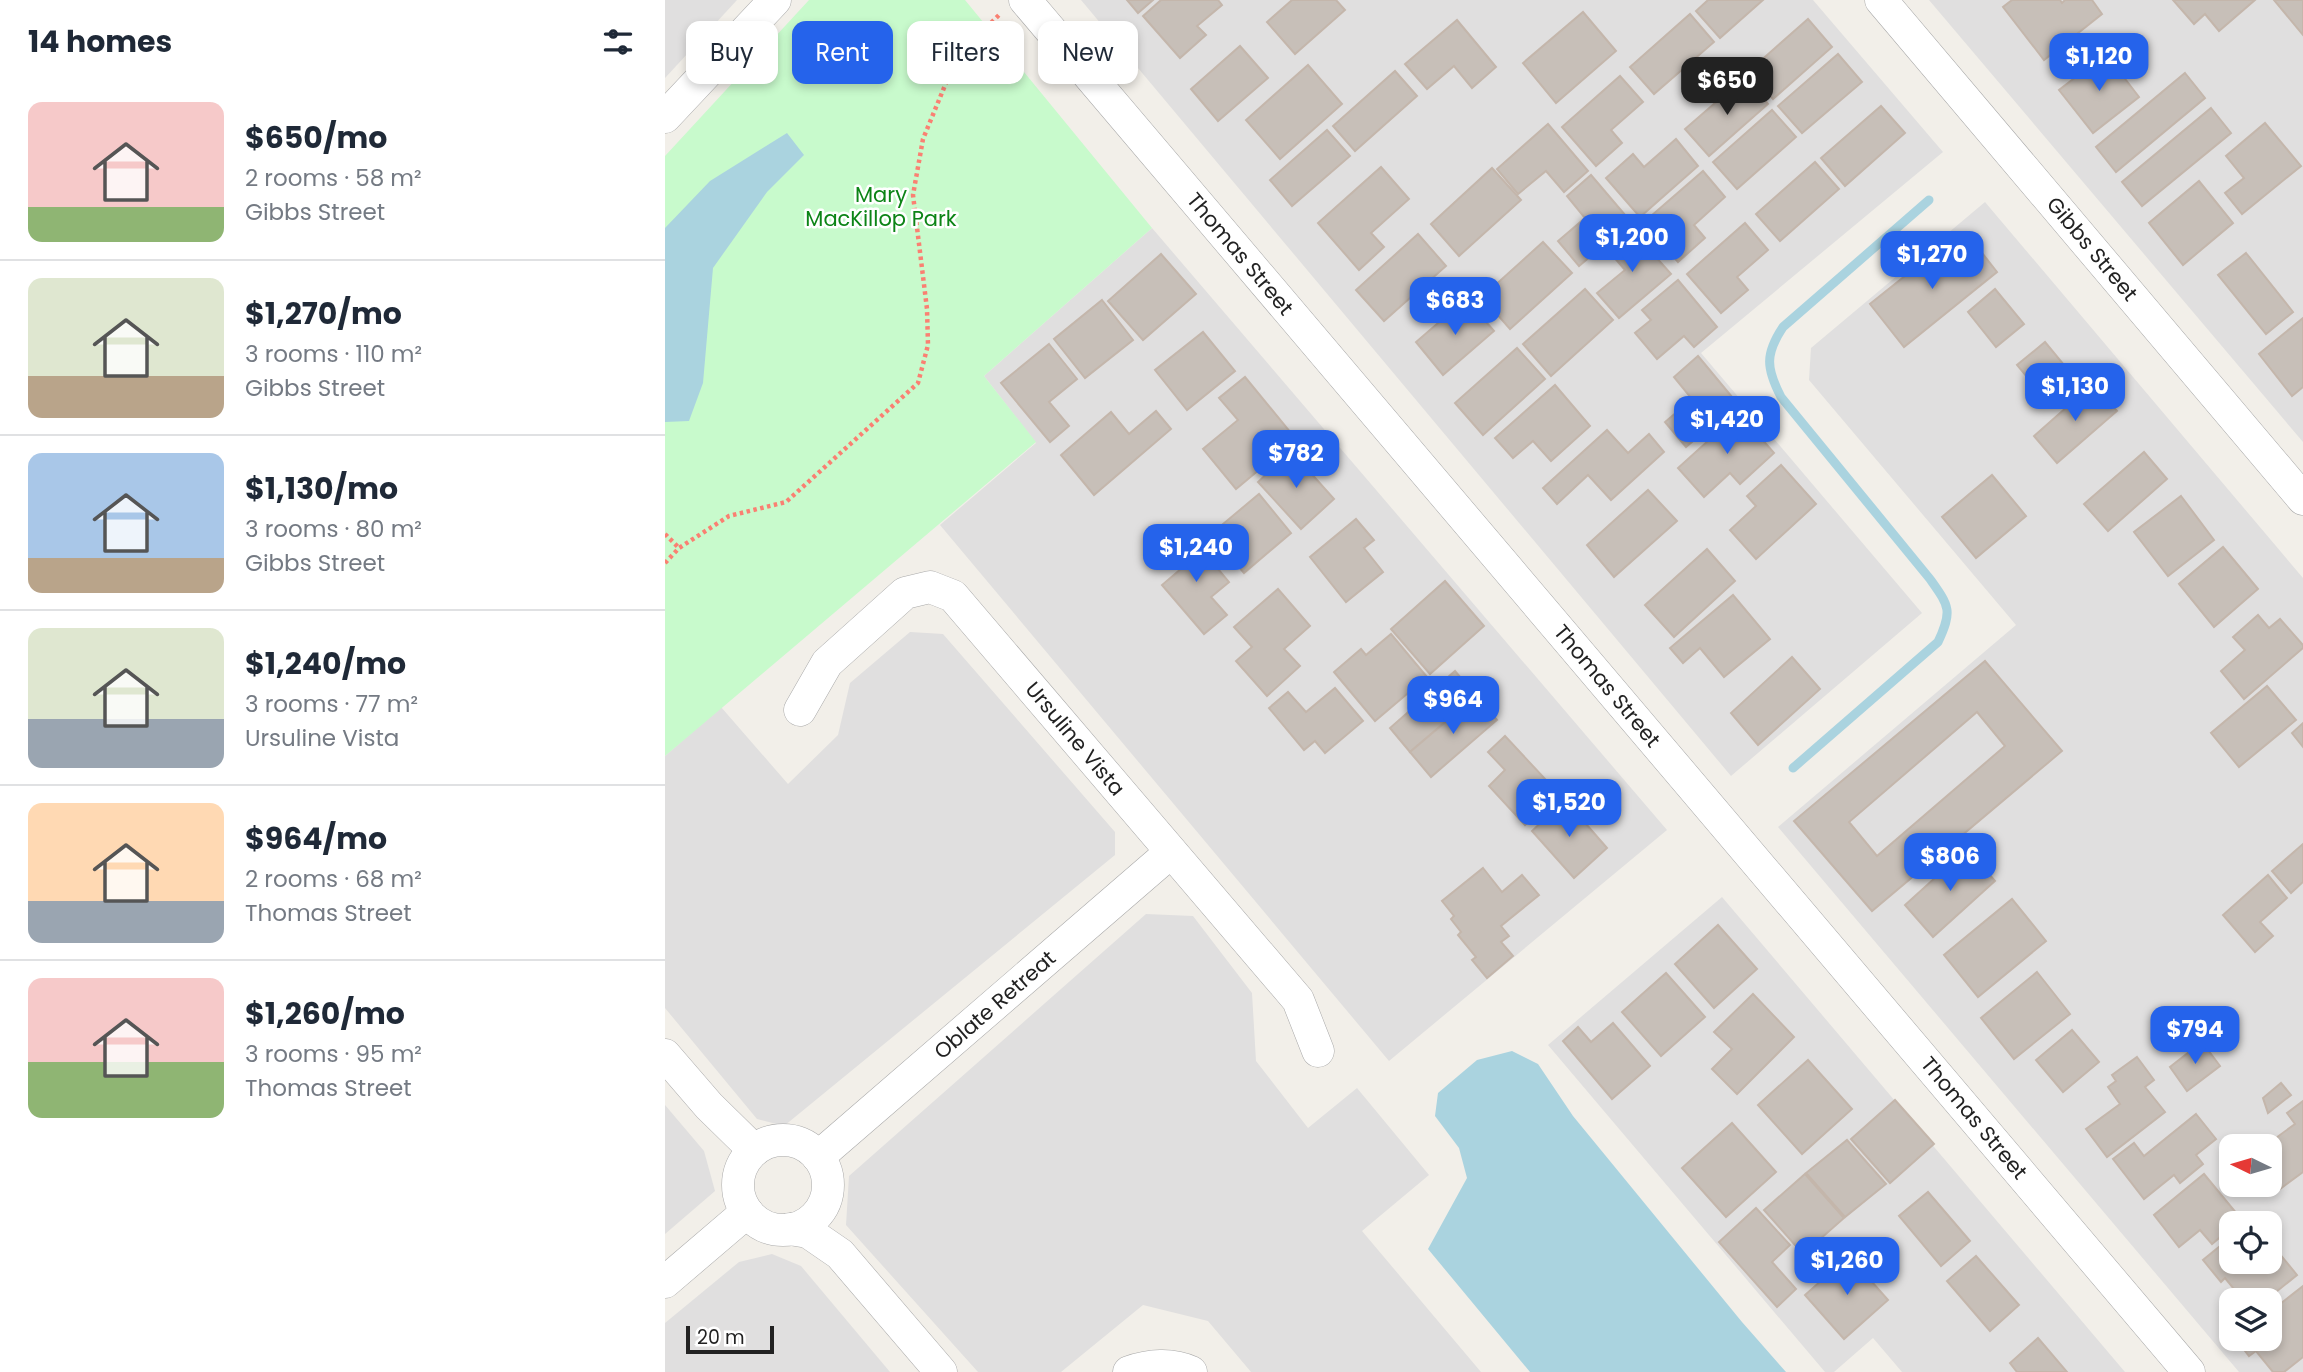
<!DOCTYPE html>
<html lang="en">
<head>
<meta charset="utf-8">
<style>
	body { margin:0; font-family:Poppins,sans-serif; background:#f2f2f3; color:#1f2937; height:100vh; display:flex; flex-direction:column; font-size:26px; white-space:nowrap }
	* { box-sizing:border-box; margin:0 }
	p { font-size:23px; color:#747a83 }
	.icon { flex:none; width:38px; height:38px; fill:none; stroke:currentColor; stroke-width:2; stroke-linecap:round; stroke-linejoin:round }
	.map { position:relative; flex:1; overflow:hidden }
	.side { display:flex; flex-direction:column; background:#fff; width:665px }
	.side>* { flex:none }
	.banner { position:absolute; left:21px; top:21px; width:665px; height:63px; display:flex; gap:14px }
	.needle { width:46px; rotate:275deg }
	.controls { position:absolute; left:1554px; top:1134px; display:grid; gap:14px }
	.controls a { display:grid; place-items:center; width:63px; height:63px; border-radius:14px; background:#fff; box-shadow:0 4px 10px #0003; font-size:35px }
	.scale { position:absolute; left:21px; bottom:18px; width:88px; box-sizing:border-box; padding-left:7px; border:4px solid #222; border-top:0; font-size:19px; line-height:24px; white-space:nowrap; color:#222; -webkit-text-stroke:5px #fff; paint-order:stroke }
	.price { position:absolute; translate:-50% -60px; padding:0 16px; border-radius:14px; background:#2563eb; color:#fff; font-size:23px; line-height:46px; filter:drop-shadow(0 2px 4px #0008) }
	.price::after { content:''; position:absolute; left:50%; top:42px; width:21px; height:16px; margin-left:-10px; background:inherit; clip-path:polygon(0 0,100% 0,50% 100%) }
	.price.current { background:#222; color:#fff }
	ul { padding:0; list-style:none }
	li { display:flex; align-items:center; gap:21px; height:175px; padding:0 28px }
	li+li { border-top:2px solid #e0e1e3 }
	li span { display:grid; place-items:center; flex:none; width:196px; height:140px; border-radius:14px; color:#555 }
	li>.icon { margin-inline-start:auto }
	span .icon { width:84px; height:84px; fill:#fffc; stroke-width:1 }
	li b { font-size:30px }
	h2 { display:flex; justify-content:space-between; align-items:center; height:84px; padding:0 28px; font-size:30px }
	.chip { padding:0 24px; border-radius:14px; background:#fff; box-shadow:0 4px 10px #0003; font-size:24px; line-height:63px }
	.chip.current { background:#2563eb; color:#fff }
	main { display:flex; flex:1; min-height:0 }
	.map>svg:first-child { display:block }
	.residential { fill:#e0dfdf; fill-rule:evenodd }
	.park { fill:#c8facc }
	.water { fill:#aad3df }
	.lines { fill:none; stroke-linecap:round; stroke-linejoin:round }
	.stream { stroke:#aad3df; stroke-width:9 }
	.building { fill:#c7bfb8; stroke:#c4b6ab; stroke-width:2; fill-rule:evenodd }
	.minor-casing { stroke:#a9a9a9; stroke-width:33 }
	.path { stroke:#fa8072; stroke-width:4.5; stroke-dasharray:3.5 3.5; stroke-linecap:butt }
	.minor { stroke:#fff; stroke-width:32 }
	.labels { text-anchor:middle; stroke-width:5; stroke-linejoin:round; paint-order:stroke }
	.park-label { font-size:21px; fill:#0c8416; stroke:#fff }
	.street-label { font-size:21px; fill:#222; stroke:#fff }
</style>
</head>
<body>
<main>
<section class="side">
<h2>14 homes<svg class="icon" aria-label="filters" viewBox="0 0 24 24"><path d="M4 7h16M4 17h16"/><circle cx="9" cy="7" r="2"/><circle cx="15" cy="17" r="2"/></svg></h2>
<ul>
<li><span style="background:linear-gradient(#f6c9c9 75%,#8fb573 0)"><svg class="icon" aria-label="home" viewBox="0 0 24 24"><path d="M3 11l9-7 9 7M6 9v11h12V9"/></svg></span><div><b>$650/mo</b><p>2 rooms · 58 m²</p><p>Gibbs Street</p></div></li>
<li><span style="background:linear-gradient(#dfe7d0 70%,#b9a48a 0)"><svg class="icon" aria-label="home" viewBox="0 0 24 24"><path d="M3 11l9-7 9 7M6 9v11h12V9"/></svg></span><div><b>$1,270/mo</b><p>3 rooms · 110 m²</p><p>Gibbs Street</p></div></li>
<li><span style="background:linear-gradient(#a9c7e8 75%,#b9a48a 0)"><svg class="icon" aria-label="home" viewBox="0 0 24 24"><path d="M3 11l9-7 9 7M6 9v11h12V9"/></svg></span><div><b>$1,130/mo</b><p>3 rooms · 80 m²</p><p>Gibbs Street</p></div></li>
<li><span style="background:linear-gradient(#dfe7d0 65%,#9aa5b1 0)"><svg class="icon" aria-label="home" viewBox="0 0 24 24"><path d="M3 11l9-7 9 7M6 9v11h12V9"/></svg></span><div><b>$1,240/mo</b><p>3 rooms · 77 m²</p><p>Ursuline Vista</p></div></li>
<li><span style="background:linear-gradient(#ffd9b3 70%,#9aa5b1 0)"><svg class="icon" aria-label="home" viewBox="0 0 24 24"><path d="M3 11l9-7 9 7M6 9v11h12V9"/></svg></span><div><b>$964/mo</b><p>2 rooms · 68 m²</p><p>Thomas Street</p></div></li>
<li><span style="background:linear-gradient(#f6c9c9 60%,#8fb573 0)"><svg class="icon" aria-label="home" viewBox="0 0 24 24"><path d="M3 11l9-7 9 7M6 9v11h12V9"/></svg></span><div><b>$1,260/mo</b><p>3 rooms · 95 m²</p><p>Thomas Street</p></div></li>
</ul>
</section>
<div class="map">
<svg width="1638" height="1372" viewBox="0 0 1638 1372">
	<rect width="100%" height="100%" fill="#f2efe9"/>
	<g class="residential">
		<path d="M0 0H72L0 78Z"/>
		<path d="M416 0H1148L1278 152 1036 353 1257 613 1066 776Z"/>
		<path d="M1264 0H1638V442Z"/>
		<path d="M1320 202 1638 578V1372H1574L1113 827 1351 625 1144 380 1146 348ZM1566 1146H1605V1185H1566ZM1566 1223H1605V1262H1566ZM1566 1300H1605V1339H1566Z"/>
		<path d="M487 228 1002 830 724 1061 275 525 371 443 319 376Z"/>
		<path d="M245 632 278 634 450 832V855L119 1126 92 1119 0 1008V756L56 707 123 784 173 735 185 683Z"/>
		<path d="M1057 897 1460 1372H1237L1208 1338 1169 1372H1160L883 1045Z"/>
		<path d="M481 914 528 916 587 993 591 1061 643 1128 692 1088 764 1175 697 1231 816 1372H586L543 1321 478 1305 396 1372H313L181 1225 184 1176Z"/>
		<path d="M0 1105 39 1151 50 1191 0 1234Z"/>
		<path d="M107 1254 136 1266 225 1372H0V1323L74 1262Z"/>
	</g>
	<path class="park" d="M144 0H300L487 228 319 376 371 442 0 756V156Z"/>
	<g class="water">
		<path d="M122 133 139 155 102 192 48 268 38 383 24 421 0 422V228L45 181Z"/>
		<path d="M847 1051 873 1064 908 1116 1077 1322 1121 1372H865L763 1249 802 1178 794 1148 770 1116 773 1093 812 1060Z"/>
	</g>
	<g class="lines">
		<path class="stream" d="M1128 768 1273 642C1288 610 1284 606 1265 579L1116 397C1101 368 1100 354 1118 327L1264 200"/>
	</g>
	<g class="building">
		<path d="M462 0H488L473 13Z"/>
		<path d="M496 0H553L557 5 532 26 541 35 515 58 478 16Z"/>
		<path d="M627 0H671L680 10 630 54 602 22Z"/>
		<path d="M1043 0H1098L1055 38 1031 11Z"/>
		<path d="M1347 0H1395L1397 3 1400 0H1427L1437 14 1379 60 1338 7Z"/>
		<path d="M1508 0H1590L1554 31 1540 14 1529 24Z"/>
		<path d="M1609 0H1638V35Z"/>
		<path d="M918 12 951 51 891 103 858 63Z"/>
		<path d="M1025 14 1049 42 989 94 965 67Z"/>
		<path d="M1143 19 1167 47 1108 99 1084 71Z"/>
		<path d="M792 20 831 67 807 88 789 66 762 89 740 64Z"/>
		<path d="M575 46 603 78 553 121 526 89Z"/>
		<path d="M1173 54 1197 82 1137 133 1113 106Z"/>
		<path d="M1441 54 1474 97 1428 133 1394 90Z"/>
		<path d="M643 65 677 104 615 159 581 120Z"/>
		<path d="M730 71 752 96 690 151 668 126Z"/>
		<path d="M1520 73 1540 98 1451 172 1431 147Z"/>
		<path d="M955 76 978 102 946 130 957 143 931 166 897 127Z"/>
		<path d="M1080 77 1103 104 1044 156 1020 129Z"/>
		<path d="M1216 106 1240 133 1180 186 1156 158Z"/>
		<path d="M1546 108 1566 133 1477 206 1457 182Z"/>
		<path d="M1107 110 1131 137 1072 189 1048 162Z"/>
		<path d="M1600 123 1636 166 1577 214 1560 193 1579 178 1561 156Z"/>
		<path d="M883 124 923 171 899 192 881 171 853 194 832 169Z"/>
		<path d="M662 130 685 156 627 206 605 180Z"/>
		<path d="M1011 139 1033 166 975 217 941 178 968 154 979 167Z"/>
		<path d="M1150 162 1174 189 1115 241 1091 214Z"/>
		<path d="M716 167 744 199 706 233 719 247 694 270 653 223Z"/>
		<path d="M827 168 856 200 794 256 766 224Z"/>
		<path d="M1038 171 1060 197 1029 225 1040 238 1013 262 979 222Z"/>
		<path d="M926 175 966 222 914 266 893 241 920 218 902 196Z"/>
		<path d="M1534 181 1568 223 1518 265 1484 223Z"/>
		<path d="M1080 223 1103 250 1072 277 1083 290 1056 313 1022 274Z"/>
		<path d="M965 228 1006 274 954 318 932 293 960 270 941 248Z"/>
		<path d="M753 234 781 266 719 321 691 290Z"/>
		<path d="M878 242 907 273 845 329 817 297Z"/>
		<path d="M1280 244 1291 258 1310 244 1332 272 1239 347 1205 304Z"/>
		<path d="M1581 253 1628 312 1601 334 1553 275Z"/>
		<path d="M496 254 531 294 478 340 443 301Z"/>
		<path d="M1013 280 1052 327 1029 347 1019 336 992 359 970 333 986 320 977 310Z"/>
		<path d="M920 289 948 320 886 376 858 344Z"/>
		<path d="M1330 289 1359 324 1331 347 1303 312Z"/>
		<path d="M801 299 829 331 778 375 751 342Z"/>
		<path d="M437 300 468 340 420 378 389 339Z"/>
		<path d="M1638 318V387L1627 396 1594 354Z"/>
		<path d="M538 332 570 371 522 410 490 370Z"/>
		<path d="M1380 342 1409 377 1381 400 1352 365Z"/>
		<path d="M384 344 412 379 384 402 404 426 385 442 336 383Z"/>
		<path d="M852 348 880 379 818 435 790 403Z"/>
		<path d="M1033 356 1072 403 1021 447 1000 422 1027 399 1009 377Z"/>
		<path d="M580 377 631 439 571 489 538 449 573 420 554 398Z"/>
		<path d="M1428 384 1452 411 1392 463 1369 436Z"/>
		<path d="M890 385 925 426 886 461 868 441 848 458 830 438Z"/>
		<path d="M491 411 506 429 429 495 396 455 446 412 464 434Z"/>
		<path d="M1074 413 1109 453 1075 484 1065 473 1039 497 1013 468Z"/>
		<path d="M942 430 963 453 984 434 999 452 946 500 923 475 892 504 878 488Z"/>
		<path d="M626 451 669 499 636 529 593 482Z"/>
		<path d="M1479 452 1502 479 1443 531 1419 504Z"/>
		<path d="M1116 465 1151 504 1091 559 1065 530 1091 506 1082 496Z"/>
		<path d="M1327 475 1361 516 1311 558 1277 517Z"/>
		<path d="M983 490 1012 521 949 577 922 545Z"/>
		<path d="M594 494 626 533 579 573 546 534Z"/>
		<path d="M1516 496 1549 540 1503 576 1469 532Z"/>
		<path d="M691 519 709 540 699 548 718 572 681 602 645 557Z"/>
		<path d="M522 532 564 582 546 597 562 615 539 634 497 585 517 568 502 549Z"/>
		<path d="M1558 547 1593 589 1549 627 1514 584Z"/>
		<path d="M1042 549 1070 581 1009 637 980 605Z"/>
		<path d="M780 581 819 626 765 674 726 629Z"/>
		<path d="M613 589 645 626 619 649 635 666 602 696 571 661 587 647 569 627Z"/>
		<path d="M1068 595 1105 639 1059 677 1035 648 1018 663 1005 648Z"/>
		<path d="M1593 615 1604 628 1615 619 1638 645V648L1579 699 1556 671 1580 650 1568 637Z"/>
		<path d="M726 634 762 677 710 721 669 672 696 649 701 655Z"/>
		<path d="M1127 657 1155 689 1093 745 1066 713Z"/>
		<path d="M1320 661 1397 751 1207 911 1129 821ZM1312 712 1340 746 1212 856 1184 822Z"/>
		<path d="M790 671 811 696 745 752 725 728Z"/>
		<path d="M1602 686 1631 720 1574 767 1546 733Z"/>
		<path d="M670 688 698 721 660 753 650 741 639 750 604 708 623 692 641 712Z"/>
		<path d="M811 696 832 720 766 777 745 752Z"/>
		<path d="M1638 723V747L1627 733Z"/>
		<path d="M840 736 894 794 860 825 824 786 840 770 823 752Z"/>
		<path d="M900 800 942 848 909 878 867 831Z"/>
		<path d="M1638 844V882L1626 893 1607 871Z"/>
		<path d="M1302 849 1330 881 1268 937 1240 905Z"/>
		<path d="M818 868 837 892 857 875 874 895 836 926 844 936 836 942 848 956 822 978 807 960 811 957 793 935 796 932 786 919 789 916 777 901Z"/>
		<path d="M1603 875 1622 898 1595 922 1608 936 1590 952 1558 915Z"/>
		<path d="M1347 899 1381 941 1313 997 1279 955Z"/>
		<path d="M1053 925 1092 969 1049 1008 1010 964Z"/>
		<path d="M1372 972 1405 1014 1349 1059 1316 1018Z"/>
		<path d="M1001 973 1040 1017 996 1056 957 1012Z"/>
		<path d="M1088 994 1129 1037 1072 1094 1047 1069 1067 1049 1049 1032Z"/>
		<path d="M948 1023 985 1066 947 1099 898 1041 913 1027 926 1042Z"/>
		<path d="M1407 1030 1434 1062 1398 1092 1371 1060Z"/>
		<path d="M1537 1042 1555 1066 1522 1091 1505 1067Z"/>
		<path d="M1472 1057 1489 1080 1480 1087 1500 1112 1442 1157 1421 1129 1455 1104 1443 1087 1451 1081 1447 1075Z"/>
		<path d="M1143 1060 1187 1109 1137 1154 1093 1105Z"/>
		<path d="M1616 1083 1626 1095 1603 1113 1598 1098Z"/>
		<path d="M1230 1100 1269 1144 1225 1183 1186 1139Z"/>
		<path d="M1638 1101V1172L1615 1189 1605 1175V1146H1600L1630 1124 1622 1113Z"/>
		<path d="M1531 1114 1551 1139 1531 1155 1538 1164 1515 1183 1509 1175 1479 1199 1448 1159 1469 1143 1479 1156Z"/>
		<path d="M1067 1123 1111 1172 1061 1217 1017 1168Z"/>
		<path d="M1182 1140 1221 1184 1180 1217 1141 1173Z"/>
		<path d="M1140 1174 1179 1218 1138 1254 1099 1210Z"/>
		<path d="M1539 1174 1577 1220 1572 1223H1566V1228L1547 1244 1535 1230 1514 1247 1489 1215Z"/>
		<path d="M1263 1192 1305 1241 1276 1266 1234 1216Z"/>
		<path d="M1091 1208 1125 1245 1107 1262 1131 1289 1112 1307 1054 1242Z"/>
		<path d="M1566 1237V1262H1605V1242L1632 1275 1601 1300H1578L1560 1278 1556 1282 1538 1260Z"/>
		<path d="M1184 1256 1223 1300 1179 1339 1140 1295Z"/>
		<path d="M1311 1256 1354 1305 1325 1331 1282 1281Z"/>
		<path d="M1638 1286V1357L1619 1372H1608L1591 1351 1584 1356 1571 1339H1605V1312Z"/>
		<path d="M1373 1338 1402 1372H1352L1345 1363Z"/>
	</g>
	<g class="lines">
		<defs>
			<g id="minor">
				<path d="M360 0 1524 1372"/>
				<path d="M1216 0 1638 499"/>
				<path d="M0 117 110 0"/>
				<path d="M135 710 162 663 240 593 265 587 288 596 633 1000 653 1051"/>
				<path d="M0 1055 44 1106 89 1150"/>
				<circle cx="118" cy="1185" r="45"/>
				<path d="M153 1157 506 852"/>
				<path d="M125 1229 143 1232 175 1254 276 1372"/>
				<path d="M0 1282 82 1212"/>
				<path d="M464 1372C484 1365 507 1363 526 1372"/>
			</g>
		</defs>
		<use href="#minor" class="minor-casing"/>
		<g class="path">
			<path d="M0 534 14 548"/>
			<path d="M0 563 14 548 64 516 121 502 253 383 263 345 262 309 248 195 258 139 283 78 304 45 336 13"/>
		</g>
		<use href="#minor" class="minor"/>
	</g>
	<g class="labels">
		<g class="park-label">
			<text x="216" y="202">Mary<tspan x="216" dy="24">MacKillop Park</tspan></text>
		</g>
		<g class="street-label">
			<text transform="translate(1427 249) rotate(50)" y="7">Gibbs Street</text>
			<text transform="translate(575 254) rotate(50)" y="7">Thomas Street</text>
			<text transform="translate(942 686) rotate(50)" y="7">Thomas Street</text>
			<text transform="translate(410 739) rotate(50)" y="7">Ursuline Vista</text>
			<text transform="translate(330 1005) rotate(-41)" y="7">Oblate Retreat</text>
			<text transform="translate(1309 1118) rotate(50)" y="7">Thomas Street</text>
		</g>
	</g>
</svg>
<div class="controls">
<a><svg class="needle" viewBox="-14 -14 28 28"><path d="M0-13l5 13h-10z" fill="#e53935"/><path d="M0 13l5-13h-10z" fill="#747a83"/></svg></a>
<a><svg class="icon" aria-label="locate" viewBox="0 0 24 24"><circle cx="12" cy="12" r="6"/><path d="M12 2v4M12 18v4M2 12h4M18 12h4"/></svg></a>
<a><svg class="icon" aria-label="layers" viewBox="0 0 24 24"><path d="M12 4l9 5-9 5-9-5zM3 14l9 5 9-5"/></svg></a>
</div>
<div class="scale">20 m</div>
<b class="price" style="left:1434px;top:93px">$1,120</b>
<b class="price current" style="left:1062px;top:117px">$650</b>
<b class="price" style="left:967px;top:274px">$1,200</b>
<b class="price" style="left:1267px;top:291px">$1,270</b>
<b class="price" style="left:790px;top:337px">$683</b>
<b class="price" style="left:1410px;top:423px">$1,130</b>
<b class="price" style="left:1062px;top:456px">$1,420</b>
<b class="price" style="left:631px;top:490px">$782</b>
<b class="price" style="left:531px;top:584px">$1,240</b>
<b class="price" style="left:788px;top:736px">$964</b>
<b class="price" style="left:904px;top:839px">$1,520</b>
<b class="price" style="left:1285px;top:893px">$806</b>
<b class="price" style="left:1530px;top:1066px">$794</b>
<b class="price" style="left:1182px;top:1297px">$1,260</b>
<div class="banner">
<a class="chip">Buy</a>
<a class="chip current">Rent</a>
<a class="chip">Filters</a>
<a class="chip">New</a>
</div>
</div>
</main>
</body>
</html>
